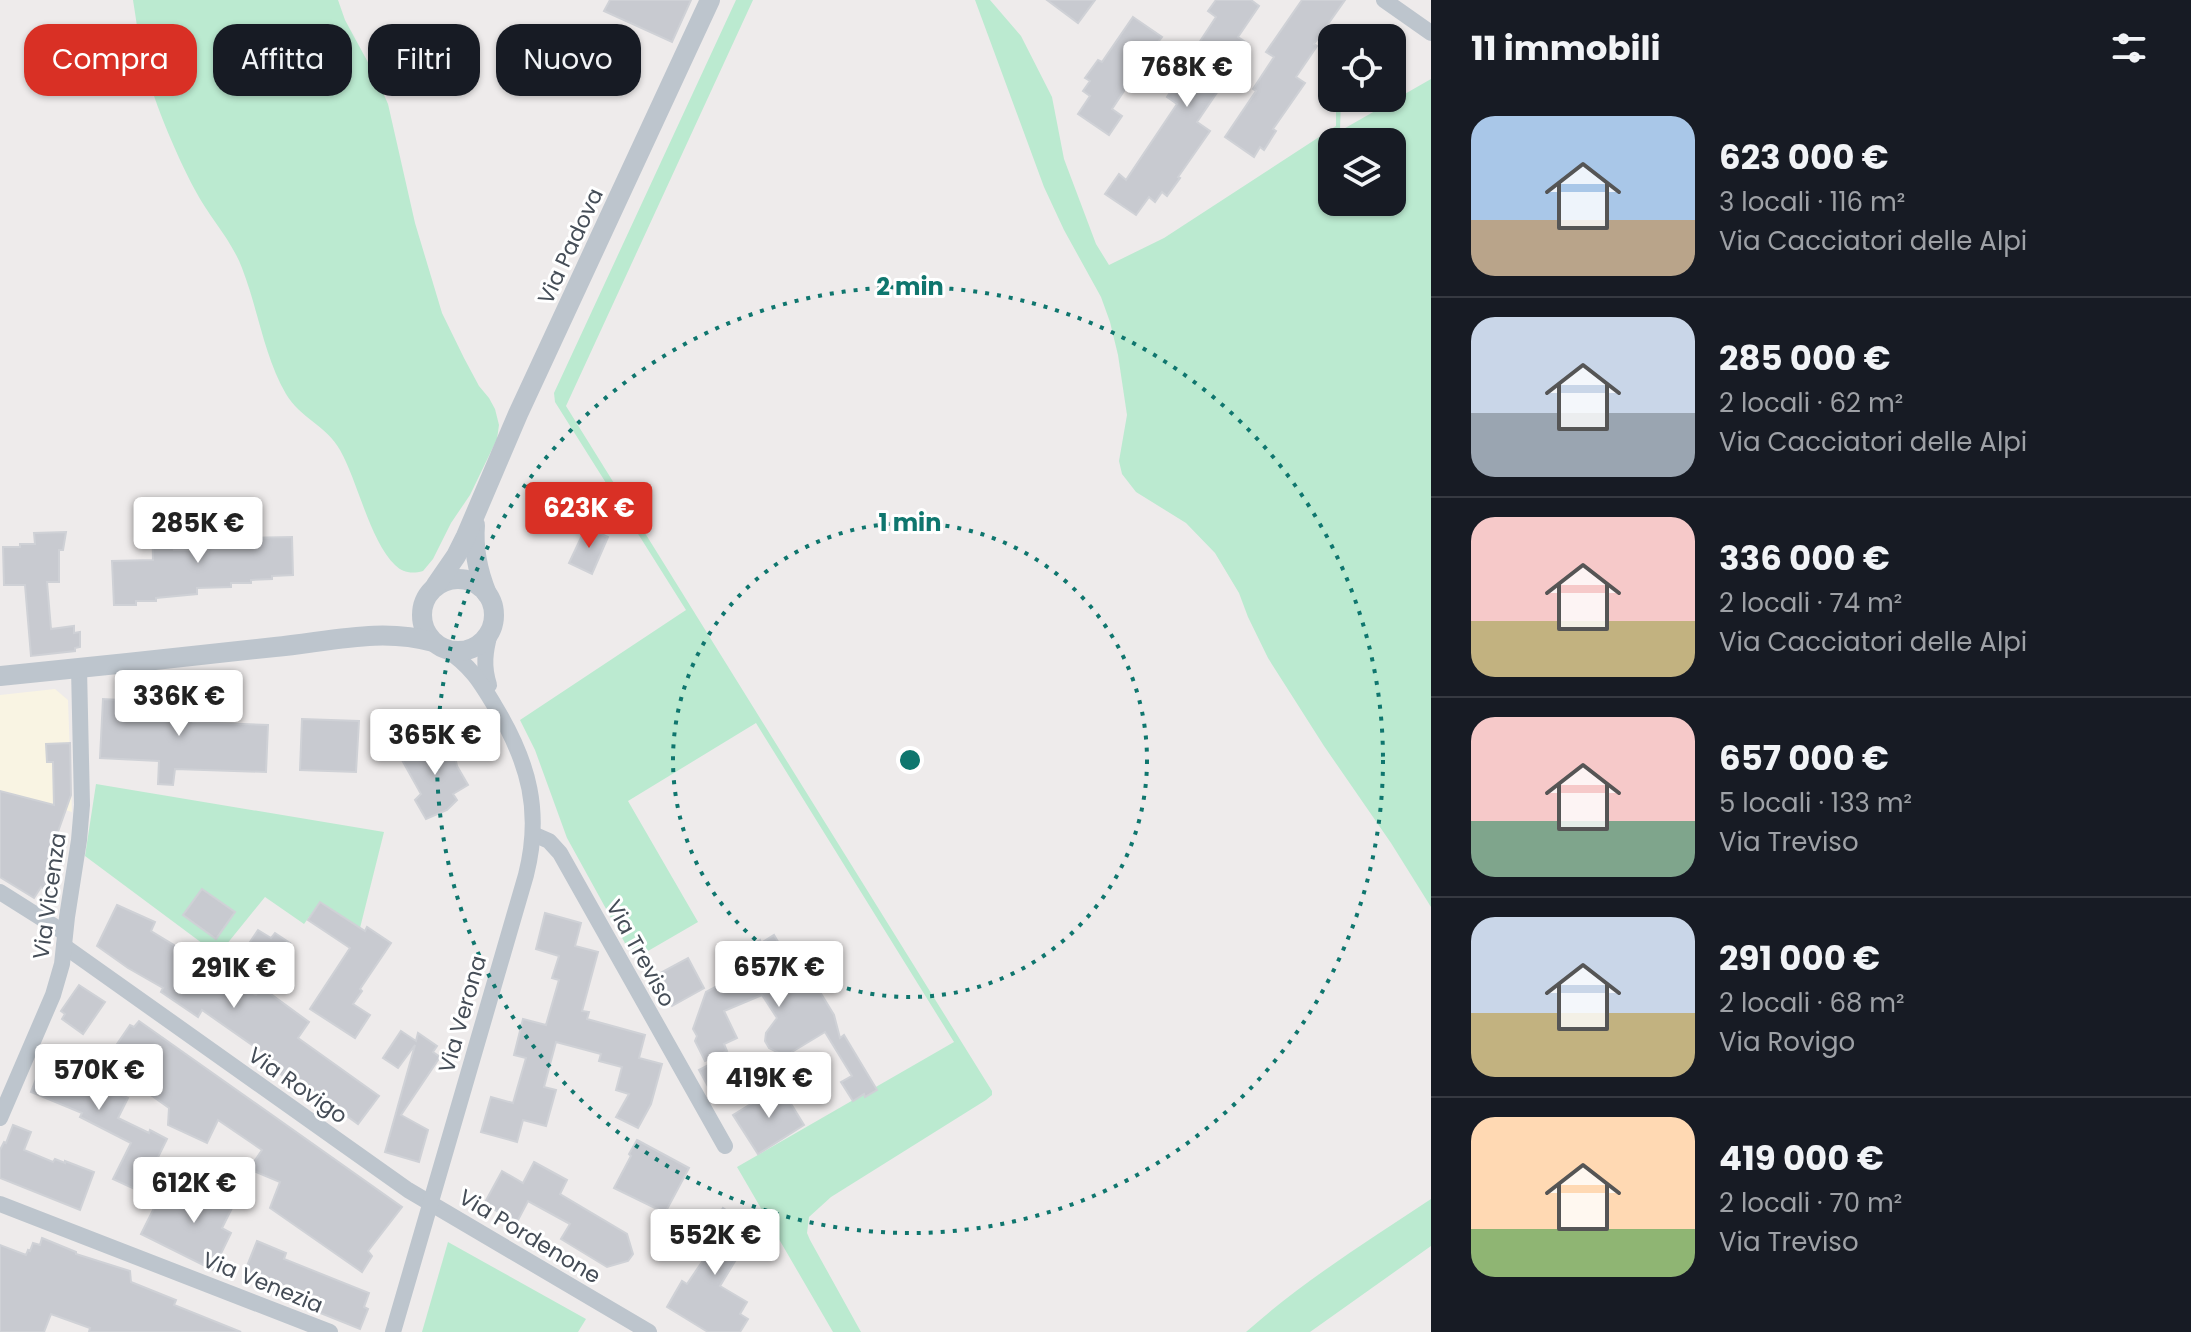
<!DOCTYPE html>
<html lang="it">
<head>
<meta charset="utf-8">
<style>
	body { margin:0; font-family:Poppins,sans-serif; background:#242831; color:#f1f3f6; height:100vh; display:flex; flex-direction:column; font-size:30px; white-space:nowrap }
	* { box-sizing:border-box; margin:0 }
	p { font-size:26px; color:#9ea1a6 }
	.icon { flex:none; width:44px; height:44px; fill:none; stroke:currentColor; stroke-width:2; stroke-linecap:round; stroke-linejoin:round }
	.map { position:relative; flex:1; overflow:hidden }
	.details { display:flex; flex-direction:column; background:#171b24; width:760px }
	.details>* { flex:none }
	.banner { position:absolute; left:24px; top:24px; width:760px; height:72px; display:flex; gap:16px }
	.controls { position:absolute; left:1318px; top:24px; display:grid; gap:16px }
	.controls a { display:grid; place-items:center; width:88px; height:88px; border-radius:16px; background:#171b24; box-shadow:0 2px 6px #0004; font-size:40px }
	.price { position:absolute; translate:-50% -68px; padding:0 18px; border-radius:8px; background:#fff; color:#222; font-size:26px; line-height:52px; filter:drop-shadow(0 2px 4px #0008) }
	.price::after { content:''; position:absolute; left:50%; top:48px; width:24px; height:18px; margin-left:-12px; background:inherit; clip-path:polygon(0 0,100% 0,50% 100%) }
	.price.selected { background:#d93025; color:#fff }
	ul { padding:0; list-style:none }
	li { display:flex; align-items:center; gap:24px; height:200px; padding:0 40px }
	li+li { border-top:2px solid #363941 }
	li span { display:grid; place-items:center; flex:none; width:224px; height:160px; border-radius:24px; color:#555 }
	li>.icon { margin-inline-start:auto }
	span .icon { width:96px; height:96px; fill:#fffc; stroke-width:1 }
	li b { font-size:34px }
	h2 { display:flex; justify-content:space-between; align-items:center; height:96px; padding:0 40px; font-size:34px }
	.chip { padding:0 28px; border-radius:24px; background:#171b24; box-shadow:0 2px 6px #0004; font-size:28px; line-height:72px }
	.chip.selected { background:#d93025; color:#fff }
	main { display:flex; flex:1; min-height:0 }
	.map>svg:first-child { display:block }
	.commercial { fill:#f9f4e3 }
	.green { fill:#bbead0; fill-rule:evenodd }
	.building { fill:#c8cad0; stroke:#cfd1d6; stroke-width:2 }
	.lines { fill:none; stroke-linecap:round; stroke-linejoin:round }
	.minor { stroke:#bdc5cd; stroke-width:16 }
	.tertiary { stroke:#bdc5cd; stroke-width:20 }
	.ring { fill:none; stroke:#0f766e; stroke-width:4; stroke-dasharray:4 8 }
	.labels { text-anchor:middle; stroke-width:6; stroke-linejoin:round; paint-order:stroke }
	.street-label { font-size:22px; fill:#454d57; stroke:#fff }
	.centre { fill:#0f766e; stroke:#fff; stroke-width:4 }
	.ring-label { font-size:24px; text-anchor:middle; font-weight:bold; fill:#0f766e; stroke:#fff; stroke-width:6; stroke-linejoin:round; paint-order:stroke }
</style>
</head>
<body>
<main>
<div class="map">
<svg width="1431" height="1332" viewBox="0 0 1431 1332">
	<rect width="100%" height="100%" fill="#eeebeb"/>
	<path class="commercial" d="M55 689 68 700 72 812 0 791V695Z"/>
	<g class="green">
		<path d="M133 0H338L345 20 377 79 388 104 415 223 442 313 464 358 479 386 489 398 495 409 499 425 497 439 470 495 451 523 433 559 423 571C412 574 403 573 395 565 370 541 358 482 340 450 327 426 300 418 286 394 264 356 258 309 242 268 231 239 209 217 195 190 175 152 151 96 142 54 138 36 136 18 133 0Z"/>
		<path d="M736 0H753L566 406 992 1091V1095L986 1100 831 1197 809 1217 807 1233 810 1240 861 1332H833L737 1167 954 1042 756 723 628 801 698 922 648 951C640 954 632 951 626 945L567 838 535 750 520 720 686 610 555 402 554 393Z"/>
		<path d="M975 0H990L1021 36 1052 97 1064 159 1096 244 1109 265 1164 238 1336 126V98H1341L1340 131 1431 79V907L1391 843 1324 746 1268 658 1248 617 1239 593 1215 553 1186 523 1136 492 1122 474 1119 461 1127 415 1118 355 1110 322 1101 297 1064 230 1044 187ZM1332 142H1392V202H1332Z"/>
		<path d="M96 784 384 832 360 928 320 902 304 924 265 897 218 955 85 856ZM202 889 235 912 216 939 183 915Z"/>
		<path d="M1431 1199V1246L1310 1332H1246C1303 1281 1368 1241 1431 1199Z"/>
		<path d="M448 1242 586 1319 578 1332H422Z"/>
	</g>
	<g class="building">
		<path d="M610 0H691L672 42 604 11Z"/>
		<path d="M1047 0H1095L1078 23Z"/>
		<path d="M1216 0H1251L1259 6 1238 37 1247 43 1215 89 1218 91 1197 122 1210 131 1178 177 1180 178 1167 196 1162 192 1155 202 1149 197 1136 215 1105 194 1119 174 1126 180 1177 104 1167 97 1198 51 1195 49 1216 17 1208 11Z"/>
		<path d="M1302 0H1345L1314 44 1317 46 1296 77 1305 83 1273 129 1276 131 1264 150 1260 147 1254 157 1225 137 1256 91 1253 89 1274 57 1266 52Z"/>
		<path d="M1133 17 1162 37 1155 46 1159 48 1146 67 1142 64 1112 109 1122 116 1109 135 1078 114 1090 96 1083 91 1090 81 1085 78 1098 60 1102 62Z"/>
		<path d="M173 515 174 550H208L207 539 228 538V536L248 535V538L292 537 293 575 272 576V579L251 580V583H231V587L197 588V594L156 598V601H136V605H114L112 561 153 560 152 516Z"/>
		<path d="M586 527 608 537 592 574 569 563Z"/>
		<path d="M66 532 63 550H59V582H47L51 629 74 626V633L80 632V647L75 648V651L31 656 25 585H4L3 547H20V544H35L34 533Z"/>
		<path d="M161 693 194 695 193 722 268 725 266 772 175 769 173 785 158 784 159 761 100 758 103 699 161 702Z"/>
		<path d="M302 719 359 721 356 772 300 770Z"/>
		<path d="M444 736 455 756 457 766 468 785 453 794 457 800 447 810 426 819 415 800 421 794 402 760Z"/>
		<path d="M70 743 71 795 54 843 59 850 47 865 61 873 49 892 41 887 34 898 0 877V791L54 805 53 762H47L46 744Z"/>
		<path d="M202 889 235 912 216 939 183 915Z"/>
		<path d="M320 902 365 931 367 927 391 943 360 989 362 991 353 1004 370 1015 355 1038 310 1009 350 948 308 920Z"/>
		<path d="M117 905 155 922 151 931 256 995 261 987 309 1022 298 1038 379 1096 358 1124 285 1071 282 1075 261 1060 265 1054 202 1010 198 1017 161 992 163 988 128 968 97 946Z"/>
		<path d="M545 913 581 923 575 946 598 952 582 1011 589 1012 587 1019 645 1035 639 1058 662 1064 651 1104 638 1128 616 1117 629 1094 616 1090 622 1067 599 1061 601 1054 556 1042 544 1087 556 1090 546 1126 523 1120 517 1142 481 1132 491 1097 513 1103 526 1058 514 1055 523 1019 546 1025 559 980 552 978 559 956 536 949Z"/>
		<path d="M258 930 271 938 275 933 290 943 268 977 240 957Z"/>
		<path d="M774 935 796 972 819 959 826 971 828 970 836 983 820 992 834 1015 840 1038 844 1035 877 1090 865 1097 864 1094 853 1101 841 1082 852 1076 825 1032 782 1058 779 1053 769 1048 765 1041 766 1033 777 1018 762 995 724 1011 737 1038 724 1044 727 1051 705 1061 695 1041 697 1036 693 1029 706 992 742 973 732 957 760 940 761 943Z"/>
		<path d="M688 958 704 988 672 1006 655 976Z"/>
		<path d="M79 985 105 1002 83 1034 62 1019 65 1014 61 1011Z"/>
		<path d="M139 1021 402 1207 368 1251 372 1256 362 1272 270 1208 280 1182 249 1169 262 1150 218 1120 207 1143 168 1125 169 1108 148 1093 153 1084 149 1081 153 1073 115 1047 130 1025 134 1027Z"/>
		<path d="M401 1031 416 1041 418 1033 437 1046 433 1052 440 1057 401 1115 428 1130 419 1162 385 1152 415 1045 398 1068 383 1058Z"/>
		<path d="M47 1051 57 1055 58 1052 106 1071 100 1084 128 1098 118 1118 149 1133 150 1130 167 1139 141 1192 113 1179 131 1143 80 1117 82 1113 31 1092Z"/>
		<path d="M718 1060 729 1080 710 1090 699 1070Z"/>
		<path d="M780 1086 804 1125 758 1154 733 1115Z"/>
		<path d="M13 1125 31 1132 24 1150 53 1162 55 1159 65 1163V1161L94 1172 80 1210 0 1178V1150L4 1142 6 1143Z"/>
		<path d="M637 1140 689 1168 665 1213 614 1188 631 1156 629 1154Z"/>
		<path d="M534 1162 567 1180 560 1194 627 1234 633 1254 628 1261 607 1267 561 1239 570 1224 528 1201 517 1222 484 1204 502 1171 523 1183Z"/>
		<path d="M209 1180 239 1194 222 1228 231 1233 213 1270 141 1234 160 1196 192 1212Z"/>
		<path d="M723 1208 755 1228 720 1286 747 1302 740 1314 748 1319 740 1332H708L667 1307 682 1281 687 1284 704 1259 693 1252 707 1230 701 1226 710 1211 718 1216Z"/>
		<path d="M42 1238 76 1252V1254L130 1271 131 1282 176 1300 174 1305 241 1332H89L90 1328 51 1314 44 1332H0V1245L26 1255 28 1250 30 1251 33 1243 40 1245Z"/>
		<path d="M257 1241 286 1253 284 1259 369 1293 364 1307 368 1309 360 1329 293 1302 295 1298 243 1276Z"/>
	</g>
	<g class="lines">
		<g class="minor">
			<path d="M1384 0 1431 33"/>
			<path d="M489 685C483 666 485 652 490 633"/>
			<path d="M533 834 549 841 560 853 725 1146"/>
			<path d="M0 892 65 933"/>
			<path d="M64 946 408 1190 649 1332"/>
			<path d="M0 1118 53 995 62 964 67 917 79 840 82 805 79 668"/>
			<path d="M0 1204 330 1332"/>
			<path d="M393 1332 526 875C542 812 529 763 496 708 480 681 471 666 444 648"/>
		</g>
		<g class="tertiary">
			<path d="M475 525C473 549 478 572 487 594"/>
			<circle cx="458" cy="615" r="36"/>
			<path d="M436 585 456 556 466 536 518 414 710 0"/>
			<path d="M0 676C92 667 183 657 275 647 328 642 381 627 433 642"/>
		</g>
	</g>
	<g class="ring">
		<circle cx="910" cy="760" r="237"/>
		<circle cx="910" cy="760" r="473"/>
	</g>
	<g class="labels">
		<g class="street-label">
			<text transform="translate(570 246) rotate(-65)" y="8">Via Padova</text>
			<text transform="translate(49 896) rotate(-82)" y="8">Via Vicenza</text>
			<text transform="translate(641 953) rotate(61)" y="8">Via Treviso</text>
			<text transform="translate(462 1014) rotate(-74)" y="8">Via Verona</text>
			<text transform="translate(298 1085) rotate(35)" y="8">Via Rovigo</text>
			<text transform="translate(530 1236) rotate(31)" y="8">Via Pordenone</text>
			<text transform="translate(263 1282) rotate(22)" y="8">Via Venezia</text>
		</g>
	</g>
	<circle cx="910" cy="760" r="12" class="centre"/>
	<g class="ring-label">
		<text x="910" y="295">2 min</text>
		<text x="910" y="531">1 min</text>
	</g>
</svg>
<div class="controls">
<a><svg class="icon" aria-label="locate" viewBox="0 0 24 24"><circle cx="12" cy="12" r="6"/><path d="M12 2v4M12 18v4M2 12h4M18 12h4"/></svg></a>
<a><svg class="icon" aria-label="layers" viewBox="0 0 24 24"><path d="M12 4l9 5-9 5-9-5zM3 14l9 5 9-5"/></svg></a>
</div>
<b class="price" style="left:1187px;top:109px">768K €</b>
<b class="price selected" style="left:589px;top:550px">623K €</b>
<b class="price" style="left:198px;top:565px">285K €</b>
<b class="price" style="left:179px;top:738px">336K €</b>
<b class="price" style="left:435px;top:777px">365K €</b>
<b class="price" style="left:779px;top:1009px">657K €</b>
<b class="price" style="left:234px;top:1010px">291K €</b>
<b class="price" style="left:99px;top:1112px">570K €</b>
<b class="price" style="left:769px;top:1120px">419K €</b>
<b class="price" style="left:194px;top:1225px">612K €</b>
<b class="price" style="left:715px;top:1277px">552K €</b>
<div class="banner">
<a class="chip selected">Compra</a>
<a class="chip">Affitta</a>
<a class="chip">Filtri</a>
<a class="chip">Nuovo</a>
</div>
</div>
<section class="details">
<h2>11 immobili<svg class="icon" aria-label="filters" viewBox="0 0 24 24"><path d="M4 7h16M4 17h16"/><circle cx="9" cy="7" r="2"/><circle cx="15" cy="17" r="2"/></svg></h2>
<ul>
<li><span style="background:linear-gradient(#a9c7e8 65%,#b9a48a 0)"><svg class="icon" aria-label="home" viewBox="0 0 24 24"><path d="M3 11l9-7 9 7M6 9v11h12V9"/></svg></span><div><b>623 000 €</b><p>3 locali · 116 m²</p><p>Via Cacciatori delle Alpi</p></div></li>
<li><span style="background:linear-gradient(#c9d6e8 60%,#9aa5b1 0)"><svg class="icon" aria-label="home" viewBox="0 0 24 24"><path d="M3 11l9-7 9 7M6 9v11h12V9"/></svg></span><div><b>285 000 €</b><p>2 locali · 62 m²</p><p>Via Cacciatori delle Alpi</p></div></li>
<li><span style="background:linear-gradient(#f6c9c9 65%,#c2b280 0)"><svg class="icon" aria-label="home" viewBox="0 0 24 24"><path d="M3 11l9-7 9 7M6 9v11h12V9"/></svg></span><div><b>336 000 €</b><p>2 locali · 74 m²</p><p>Via Cacciatori delle Alpi</p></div></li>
<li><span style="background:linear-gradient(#f6c9c9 65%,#7fa58c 0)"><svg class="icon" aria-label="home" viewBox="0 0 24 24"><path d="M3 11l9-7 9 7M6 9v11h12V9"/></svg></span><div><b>657 000 €</b><p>5 locali · 133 m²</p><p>Via Treviso</p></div></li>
<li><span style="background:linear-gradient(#c9d6e8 60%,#c2b280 0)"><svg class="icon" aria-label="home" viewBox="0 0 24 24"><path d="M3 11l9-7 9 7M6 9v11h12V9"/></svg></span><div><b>291 000 €</b><p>2 locali · 68 m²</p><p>Via Rovigo</p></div></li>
<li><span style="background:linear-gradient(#ffd9b3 70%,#8fb573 0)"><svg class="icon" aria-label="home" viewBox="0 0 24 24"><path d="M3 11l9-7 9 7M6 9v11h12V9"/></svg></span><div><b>419 000 €</b><p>2 locali · 70 m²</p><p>Via Treviso</p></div></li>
</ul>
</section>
</main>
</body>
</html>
